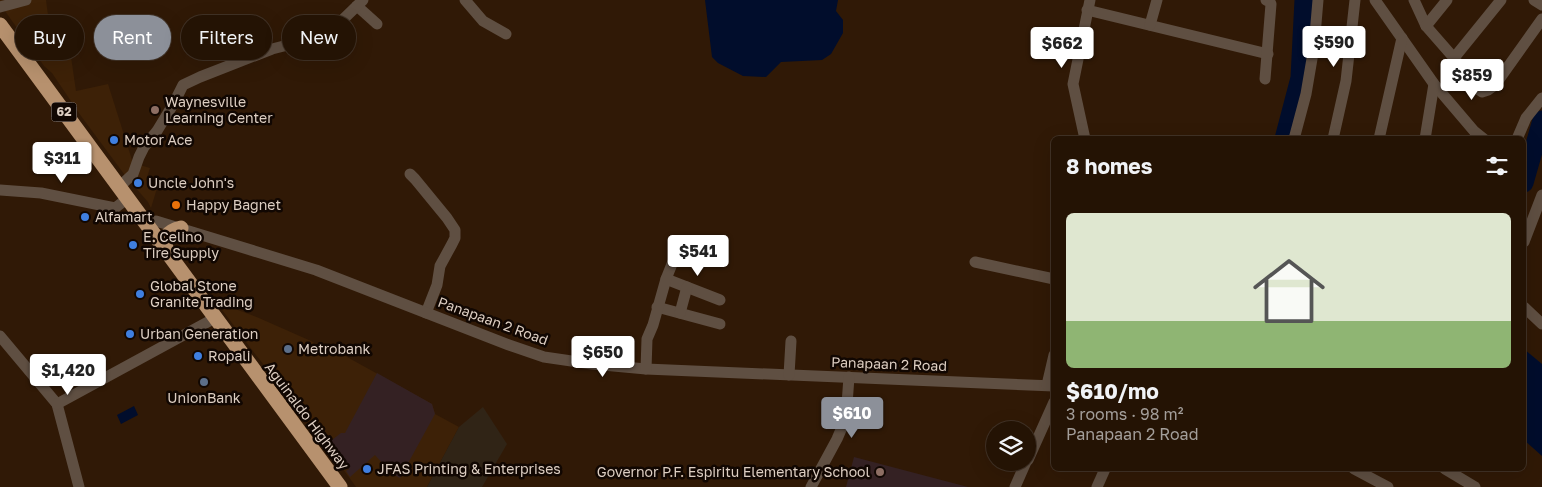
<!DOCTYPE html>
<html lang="en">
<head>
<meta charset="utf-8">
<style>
	body { margin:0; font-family:"Golos Text",sans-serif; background:#2c1c0e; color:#f1f3f6; height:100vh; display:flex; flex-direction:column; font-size:19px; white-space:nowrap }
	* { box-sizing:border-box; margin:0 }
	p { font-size:16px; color:#a39e9a }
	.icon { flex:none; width:28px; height:28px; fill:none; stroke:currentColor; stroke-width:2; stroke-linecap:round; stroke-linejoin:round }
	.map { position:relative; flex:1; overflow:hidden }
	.sheet { position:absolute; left:1051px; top:136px; width:475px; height:335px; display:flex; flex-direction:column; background:#241304; border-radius:8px; box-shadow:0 5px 20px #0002,0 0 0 1px #413226 }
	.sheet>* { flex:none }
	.guide { position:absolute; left:15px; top:15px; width:475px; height:45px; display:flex; gap:10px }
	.fabs { position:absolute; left:986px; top:421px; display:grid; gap:10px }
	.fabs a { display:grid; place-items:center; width:50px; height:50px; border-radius:50%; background:#241304; box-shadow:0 5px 20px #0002,0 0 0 1px #413226; font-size:25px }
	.price { position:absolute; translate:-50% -42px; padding:0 11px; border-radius:5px; background:#fff; color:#222; font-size:16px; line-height:32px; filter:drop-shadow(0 1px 2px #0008) }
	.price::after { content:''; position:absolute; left:50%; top:30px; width:15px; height:11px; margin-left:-8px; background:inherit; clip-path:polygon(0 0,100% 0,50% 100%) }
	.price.selected { background:#8c9099; color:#fff }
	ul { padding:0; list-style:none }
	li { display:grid; align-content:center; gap:10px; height:265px; padding:0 15px }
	li span { display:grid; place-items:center; height:155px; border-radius:8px; color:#555 }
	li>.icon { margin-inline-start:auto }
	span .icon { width:90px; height:90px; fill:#fffc; stroke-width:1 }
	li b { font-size:21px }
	h2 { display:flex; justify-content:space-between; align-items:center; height:60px; padding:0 15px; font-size:21px }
	.chip { padding:0 18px; border-radius:22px; background:#241304; box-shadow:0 5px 20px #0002,0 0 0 1px #413226; font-size:18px; line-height:45px }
	.chip.selected { background:#8c9099; color:#fff }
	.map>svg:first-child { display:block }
	.built { fill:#3d2107 }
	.industrial { fill:#302416 }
	.education { fill:#342123 }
	.water { fill:#010d2c }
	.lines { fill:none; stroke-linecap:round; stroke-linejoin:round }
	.river { stroke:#010d2c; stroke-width:19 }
	.minor { stroke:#5f4f42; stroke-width:11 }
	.highway { stroke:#b7916e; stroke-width:15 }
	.education-dot { fill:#8d6e63; stroke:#110702; stroke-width:2 }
	.shop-dot { fill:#3f7fe0; stroke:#110702; stroke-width:2 }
	.food-dot { fill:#e8710a; stroke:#110702; stroke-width:2 }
	.service-dot { fill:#5c6f8a; stroke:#110702; stroke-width:2 }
	.labels { text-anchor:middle; stroke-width:5; stroke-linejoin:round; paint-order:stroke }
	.shield { fill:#110702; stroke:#a09288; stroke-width:1 }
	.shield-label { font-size:12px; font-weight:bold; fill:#ddcec2 }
	.poi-label { font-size:14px; fill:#ddcec2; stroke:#110702; text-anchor:start }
	.street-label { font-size:14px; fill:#ddcec2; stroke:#110702 }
</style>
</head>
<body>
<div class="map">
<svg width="1542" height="487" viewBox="0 0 1542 487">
	<rect width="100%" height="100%" fill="#301906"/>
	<g class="built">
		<path d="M0 0H46L48 15 57 37 66 34 69 43 76 91 108 84 132 160 140 165 150 168 146 180 158 185 151 208 148 202 127 178 81 116 52 73 44 66 0 4Z"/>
		<path d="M220 307H230L259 318 311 341 336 355 338 352 432 404 435 414 459 427 427 487H356L314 429 249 346Z"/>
	</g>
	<path class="industrial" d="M483 407 507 444 482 487H427L459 427Z"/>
	<g class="education">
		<path d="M377 373 432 404 435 414 400 478 392 474 375 455 350 477 346 471 349 469 344 463 342 464 339 460 341 458 340 457 338 458 328 443 341 433H345Z"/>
		<path d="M854 457 968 487H846Z"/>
	</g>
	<g class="water">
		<path d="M705 0H838L836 11 843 20V33L831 54 822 60 781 62 766 77 743 76 718 63 712 57Z"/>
		<path d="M1524 349 1542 364V456L1524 440Z"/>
		<path d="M134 406 138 415 121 424 117 415Z"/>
	</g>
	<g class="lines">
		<g class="river">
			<path d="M1284 139 1300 78 1304 0"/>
			<path d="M1524 183 1542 120"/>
		</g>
		<g class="minor">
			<path d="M465 0 483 21 506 34"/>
			<path d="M1375 0 1434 84 1474 131 1484 139"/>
			<path d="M1414 0 1426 26 1454 58 1476 88 1482 92 1488 90 1495 85 1542 19"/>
			<path d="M1534 0 1542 5"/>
			<path d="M357 6 377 24"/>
			<path d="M0 7 26 0"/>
			<path d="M1087 10 1268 54"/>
			<path d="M1150 25 1157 0"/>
			<path d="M1426 26 1447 0"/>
			<path d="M1454 58 1501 0"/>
			<path d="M1265 79 1271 4 1270 2 1266 0"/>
			<path d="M1085 139 1073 84 1090 0"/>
			<path d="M1294 139 1306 94 1314 47 1318 0"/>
			<path d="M1333 139 1346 81 1355 0"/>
			<path d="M1379 139 1402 38"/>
			<path d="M1425 139 1434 84"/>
			<path d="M1517 139 1526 118 1542 98"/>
			<path d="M410 174 415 179 447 218 455 230V238L452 244 440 266 437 285 426 313"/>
			<path d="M119 187 133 174 139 157 144 147 157 131 174 103 183 85 200 77 272 49 327 35 363 0"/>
			<path d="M0 190 41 193 115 208 128 198"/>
			<path d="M148 226 156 221 316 270 509 345 544 357 592 364 646 369 1054 386"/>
			<path d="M1524 242 1542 195"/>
			<path d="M975 262 1054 279"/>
			<path d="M666 279 720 300"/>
			<path d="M657 307 720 324"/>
			<path d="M1524 307 1542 324"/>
			<path d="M680 313 687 287"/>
			<path d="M0 336 57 404 79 487"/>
			<path d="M646 369 647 339 653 325 666 279 676 254"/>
			<path d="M789 375 791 341"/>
			<path d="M1047 385 1054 355"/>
			<path d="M57 404 215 318"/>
			<path d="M1028 460 1054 402"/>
			<path d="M1354 469 1388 487"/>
			<path d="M1445 469 1475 487"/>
			<path d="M811 487 837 439 846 418 849 377"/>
			<path d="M1015 487 1026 462"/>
			<path d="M1097 487 1105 469"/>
		</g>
		<g class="highway">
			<path d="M0 25 340 487"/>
			<path d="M167 251C162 238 168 231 181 228"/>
		</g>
	</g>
	<g class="education-dot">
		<circle cx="155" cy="110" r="5"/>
		<circle cx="880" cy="472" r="5"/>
	</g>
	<g class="shop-dot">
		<circle cx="114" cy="140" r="5"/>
		<circle cx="138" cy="183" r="5"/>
		<circle cx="85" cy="217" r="5"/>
		<circle cx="133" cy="245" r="5"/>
		<circle cx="140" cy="294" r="5"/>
		<circle cx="130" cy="334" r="5"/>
		<circle cx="198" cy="356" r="5"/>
		<circle cx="367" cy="469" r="5"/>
	</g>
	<circle class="food-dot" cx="176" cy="205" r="5"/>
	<g class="service-dot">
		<circle cx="288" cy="349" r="5"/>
		<circle cx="204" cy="382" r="5"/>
	</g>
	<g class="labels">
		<rect class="shield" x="51.5" y="102.5" width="25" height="19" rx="4"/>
		<g class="shield-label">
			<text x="64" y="116">62</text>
		</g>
		<g class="poi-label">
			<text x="165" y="107">Waynesville<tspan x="165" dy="16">Learning Center</tspan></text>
			<text x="124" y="145">Motor Ace</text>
			<text x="148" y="188">Uncle John's</text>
			<text x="186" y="210">Happy Bagnet</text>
			<text x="95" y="222">Alfamart</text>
			<text x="143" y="242">E. Celino<tspan x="143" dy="16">Tire Supply</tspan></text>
			<text x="150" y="291">Global Stone<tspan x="150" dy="16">Granite Trading</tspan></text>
			<text x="140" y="339">Urban Generation</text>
			<text x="298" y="354">Metrobank</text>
			<text x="208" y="361">Ropali</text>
			<text x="204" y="403" text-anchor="middle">UnionBank</text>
			<text x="377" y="474">JFAS Printing &amp; Enterprises</text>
			<text x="870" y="477" text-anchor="end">Governor P.F. Espiritu Elementary School</text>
		</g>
		<g class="street-label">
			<text transform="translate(493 321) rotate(20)" y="5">Panapaan 2 Road</text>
			<text transform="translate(889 364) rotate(2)" y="5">Panapaan 2 Road</text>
			<text transform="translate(307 416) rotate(53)" y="5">Aguinaldo Highway</text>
		</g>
	</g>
</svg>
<div class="fabs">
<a><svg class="icon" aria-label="layers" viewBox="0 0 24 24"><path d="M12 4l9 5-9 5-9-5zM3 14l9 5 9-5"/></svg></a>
</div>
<b class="price" style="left:1334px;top:68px">$590</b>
<b class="price" style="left:1062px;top:69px">$662</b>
<b class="price" style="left:1472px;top:101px">$859</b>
<b class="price" style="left:62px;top:184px">$311</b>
<b class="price" style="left:698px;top:277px">$541</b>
<b class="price" style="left:603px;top:378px">$650</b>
<b class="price" style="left:68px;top:396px">$1,420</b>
<b class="price selected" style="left:852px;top:439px">$610</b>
<div class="guide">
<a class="chip">Buy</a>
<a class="chip selected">Rent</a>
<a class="chip">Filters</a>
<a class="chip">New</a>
</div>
<section class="sheet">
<h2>8 homes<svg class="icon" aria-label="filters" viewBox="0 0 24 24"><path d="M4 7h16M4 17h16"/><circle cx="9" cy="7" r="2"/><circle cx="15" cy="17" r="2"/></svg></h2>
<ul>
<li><span style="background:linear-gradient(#dfe7d0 70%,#8fb573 0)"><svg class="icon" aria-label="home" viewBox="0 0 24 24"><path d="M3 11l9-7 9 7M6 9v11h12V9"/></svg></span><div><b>$610/mo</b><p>3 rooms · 98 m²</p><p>Panapaan 2 Road</p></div></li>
</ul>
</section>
</div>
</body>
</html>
